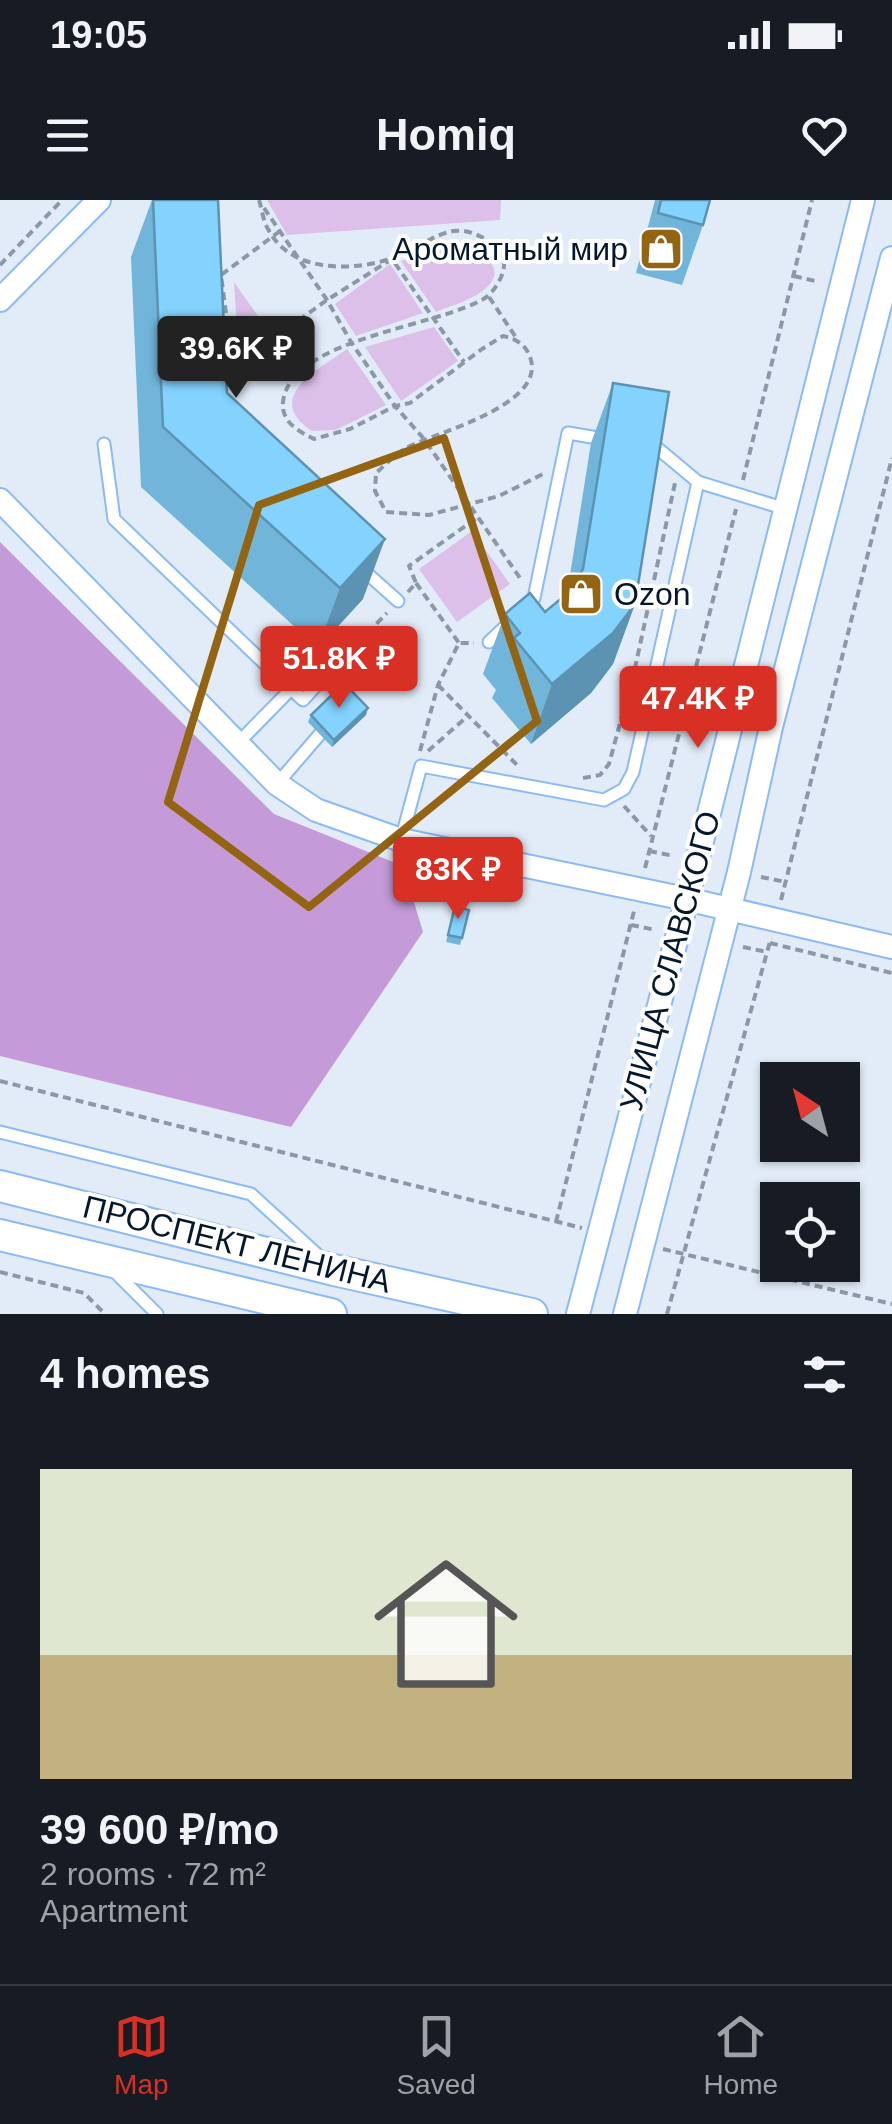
<!DOCTYPE html>
<html lang="en">
<head>
<meta charset="utf-8">
<style>
	body { margin:0; font-family:Helvetica,sans-serif; background:#20242c; color:#f1f3f6; height:100vh; display:flex; flex-direction:column; font-size:38px; white-space:nowrap }
	* { box-sizing:border-box; margin:0 }
	p { font-size:32px; color:#9ea1a6 }
	.icon { flex:none; width:55px; height:55px; fill:none; stroke:currentColor; stroke-width:2; stroke-linecap:round; stroke-linejoin:round }
	.map { position:relative; height:1114px; overflow:hidden }
	.sheet { display:flex; flex-direction:column; background:#171b24; flex:1 }
	.sheet>* { flex:none }
	.needle { width:65px; rotate:324deg }
	.buttons { position:absolute; left:760px; top:862px; display:grid; gap:20px }
	.buttons a { display:grid; place-items:center; width:100px; height:100px; border-radius:0px; background:#171b24; box-shadow:0 2px 8px #0004; font-size:50px }
	.price { position:absolute; translate:-50% -85px; padding:0 22px; border-radius:10px; background:#d93025; color:#fff; font-size:32px; line-height:65px; filter:drop-shadow(0 2px 5px #0008) }
	.price::after { content:''; position:absolute; left:50%; top:60px; width:30px; height:22px; margin-left:-15px; background:inherit; clip-path:polygon(0 0,100% 0,50% 100%) }
	.price.active { background:#222; color:#fff }
	ul { padding:0; list-style:none }
	li { display:grid; align-content:center; gap:20px; height:530px; padding:0 40px }
	li span { display:grid; place-items:center; height:310px; border-radius:0px; color:#555 }
	li>.icon { margin-inline-start:auto }
	span .icon { width:180px; height:180px; fill:#fffc; stroke-width:1 }
	li b { font-size:42px }
	h2 { display:flex; justify-content:space-between; align-items:center; height:120px; padding:0 40px; font-size:42px }
	.status { display:flex; justify-content:space-between; align-items:center; height:70px; padding:0 50px; background:#171b24; direction:ltr }
	.status svg { height:28px; fill:currentColor }
	header { display:flex; justify-content:space-between; align-items:center; height:130px; padding:0 40px; background:#171b24; font-size:45px; font-weight:800 }
	.dock { display:flex; justify-content:space-around; align-items:center; height:140px; border-top:2px solid #363941; background:#171b24; font-size:28px; color:#9ea1a6 }
	.dock a { display:grid; justify-items:center; gap:5px }
	.dock .active { color:#d93025 }
	.map>svg:first-child { display:block }
	.green { fill:#dcc0e9 }
	.forest { fill:#c49ad8 }
	.lines { fill:none; stroke-linecap:round; stroke-linejoin:round }
	.service-casing { stroke:#8abaf7; stroke-width:15 }
	.minor-casing { stroke:#8abaf7; stroke-width:26 }
	.tertiary-casing { stroke:#8abaf7; stroke-width:34 }
	.path { stroke:#8b98a8; stroke-width:4; stroke-dasharray:8 5; stroke-linecap:butt }
	.service { stroke:#fff; stroke-width:11 }
	.minor { stroke:#fff; stroke-width:22 }
	.tertiary { stroke:#fff; stroke-width:30 }
	.wall { fill:#72b5da }
	.shaded-wall { fill:#5c93b2 }
	.building { fill:#84d2fe; stroke:#5c93b2; stroke-width:2.5 }
	.marked { fill:none; stroke:#936412; stroke-width:8; stroke-linejoin:round }
	.labels { text-anchor:middle; stroke-width:8; stroke-linejoin:round; paint-order:stroke }
	.poi-label { font-size:32px; fill:#05172d; stroke:#fff; text-anchor:end }
	.street-label { font-size:32px; fill:#05172d; stroke:#fff }
</style>
</head>
<body>
<div class="status"><b>19:05</b><svg viewBox="0 0 49 12"><path d="M0 12V9h3v3zM5 12V6h3v6zM10 12V3h3v9zM15 12V0h3v12zM26 1h20v11H26zM47 4h2v5h-2z"/></svg></div>
<header><svg class="icon" aria-label="menu" viewBox="0 0 24 24"><path d="M4 6h16M4 12h16M4 18h16"/></svg>Homiq<svg class="icon" aria-label="heart" viewBox="0 0 24 24"><path d="M12 20l-8-8c-3-5 5-10 8-4 3-6 11-1 8 4z"/></svg></header>
<div class="map">
<svg width="892" height="1114" viewBox="0 0 892 1114">
	<rect width="100%" height="100%" fill="#e2ecf8"/>
	<g class="green">
		<path d="M267 0H501L500 20 287 35Z"/>
		<path d="M458 45C483 49 512 71 481 92 469 101 450 106 436 112L401 61Z"/>
		<path d="M390 64 423 113 356 136 335 104Z"/>
		<path d="M234 82 272 136 239 158Z"/>
		<path d="M434 127 458 161 401 201 365 147Z"/>
		<path d="M347 149 386 205 336 230 312 231C262 198 319 169 347 149Z"/>
		<path d="M472 331 510 384 457 422 419 369Z"/>
	</g>
	<path class="forest" d="M0 342 274 614 403 666 423 732 291 927 0 856Z"/>
	<g class="lines">
		<defs>
			<g id="service">
				<path d="M104 244 114 319 291 489 238 543"/>
				<path d="M647 246 656 247 698 282 786 309"/>
				<path d="M361 368 398 401"/>
				<path d="M526 406 534 398 568 233 604 239"/>
				<path d="M489 442 506 426"/>
				<path d="M291 489 303 500 320 481"/>
				<path d="M277 584 320 534"/>
				<path d="M401 640 421 566 604 600 624 589 633 572 698 282"/>
				<path d="M0 932 251 994 320 1057"/>
				<path d="M114 1071 157 1114"/>
			</g>
			<g id="minor">
				<path d="M0 100 99 0"/>
				<path d="M0 300 277 584 316 610 401 640 686 699 892 747"/>
				<path d="M578 1114 697 661 863 0"/>
				<path d="M625 1114 739 672 771 527 892 58"/>
			</g>
			<g id="tertiary">
				<path d="M0 986 334 1070 532 1114"/>
				<path d="M0 1035 331 1114"/>
			</g>
		</defs>
		<use href="#service" class="service-casing"/>
		<use href="#minor" class="minor-casing"/>
		<use href="#tertiary" class="tertiary-casing"/>
		<g class="path">
			<path d="M259 0C262 9 263 21 268 29 290 72 349 72 390 59 411 53 431 35 453 31 468 29 483 36 494 46 499 50 504 58 504 65 504 76 494 92 485 98 439 127 290 138 283 202 281 222 298 231 314 239L350 229 395 206 410 203 482 149 503 136C517 139 527 145 531 160 543 206 437 232 406 248 395 255 385 265 376 273L375 291 386 312 429 315 499 296 543 274"/>
			<path d="M264 8 327 100 351 142 395 206 424 239 520 378"/>
			<path d="M280 31 221 75 233 167 327 100 392 59 464 162"/>
			<path d="M0 65 62 0"/>
			<path d="M794 76 819 82"/>
			<path d="M489 97 517 139"/>
			<path d="M743 280 812 0"/>
			<path d="M416 383 459 443"/>
			<path d="M408 392 416 383 409 366 478 317"/>
			<path d="M331 470 387 413"/>
			<path d="M438 485 519 567"/>
			<path d="M420 551 438 485 459 443H474"/>
			<path d="M428 551 469 515"/>
			<path d="M583 578 600 575 609 564 635 468 675 283"/>
			<path d="M624 606 651 636"/>
			<path d="M649 651 674 656"/>
			<path d="M645 668 736 309"/>
			<path d="M761 677 786 682"/>
			<path d="M781 700 892 258"/>
			<path d="M631 725 656 730"/>
			<path d="M770 743 892 773"/>
			<path d="M743 747 767 752"/>
			<path d="M0 881 582 1028"/>
			<path d="M556 1022 634 711"/>
			<path d="M663 1049 892 1104"/>
			<path d="M0 1072 84 1093 105 1114"/>
			<path d="M667 1114 771 738"/>
		</g>
		<use href="#service" class="service"/>
		<use href="#minor" class="minor"/>
		<use href="#tertiary" class="tertiary"/>
	</g>
	<g class="wall">
		<path d="M152 0H218L227 193 363 399 318 448 141 287 131 57Z"/>
		<path d="M655 0H710L703 25 682 85 636 73Z"/>
		<path d="M613 183 635 404 613 464 591 493 531 544 492 498 496 490 483 474 505 414 545 412 567 394 591 243Z"/>
		<path d="M311 515H366L332 547 308 522Z"/>
		<path d="M455 706 462 738 460 745 446 742Z"/>
	</g>
	<g class="shaded-wall">
		<path d="M385 339 363 399 318 448 340 388Z"/>
		<path d="M635 404 613 464 591 493 531 544 552 484Z"/>
		<path d="M368 508 366 515 332 547 334 540Z"/>
	</g>
	<g class="building">
		<path d="M153 0H218L227 193 385 339 340 388 163 227Z"/>
		<path d="M661 0H710L703 25 658 13Z"/>
		<path d="M613 183 669 192 635 404 613 433 552 484 514 438 520 433 505 414 530 393 545 412 569 392 583 369Z"/>
		<path d="M344 483 368 508 334 540 311 515Z"/>
		<path d="M455 706 469 710 462 738 448 735Z"/>
	</g>
	<path class="marked" d="M444 238 537 521 309 707 168 602 259 305Z"/>
	<defs>
		<symbol id="shop-square" viewBox="-11 -11 22 22"><rect x="-9" y="-9" width="18" height="18" rx="4" fill="#936412" stroke="#fff"/><path d="M-5-2.5h2.3a2.7 3.5 0 0 1 5.4 0H5L5.5 6h-11ZM-1.5-2.5h3a1.5 2.3 0 0 0-3 0Z" fill="#fff"/></symbol>
	</defs>
	<g fill-rule="evenodd">
		<use href="#shop-square" x="636" y="24" width="50" height="50"/>
		<use href="#shop-square" x="556" y="369" width="50" height="50"/>
	</g>
	<g class="labels">
		<g class="poi-label">
			<text x="628" y="60">Ароматный мир</text>
			<text x="614" y="405" text-anchor="start">Ozon</text>
		</g>
		<g class="street-label">
			<text transform="translate(670 761) rotate(-75)" y="11">УЛИЦА СЛАВСКОГО</text>
			<text transform="translate(237 1044) rotate(14)" y="11">ПРОСПЕКТ ЛЕНИНА</text>
		</g>
	</g>
</svg>
<div class="buttons">
<a><svg class="needle" viewBox="-14 -14 28 28"><path d="M0-13l5 13h-10z" fill="#e53935"/><path d="M0 13l5-13h-10z" fill="#9ea1a6"/></svg></a>
<a><svg class="icon" aria-label="locate" viewBox="0 0 24 24"><circle cx="12" cy="12" r="6"/><path d="M12 2v4M12 18v4M2 12h4M18 12h4"/></svg></a>
</div>
<b class="price active" style="left:236px;top:201px">39.6K ₽</b>
<b class="price" style="left:339px;top:511px">51.8K ₽</b>
<b class="price" style="left:698px;top:551px">47.4K ₽</b>
<b class="price" style="left:458px;top:722px">83K ₽</b>
</div>
<section class="sheet">
<h2>4 homes<svg class="icon" aria-label="filters" viewBox="0 0 24 24"><path d="M4 7h16M4 17h16"/><circle cx="9" cy="7" r="2"/><circle cx="15" cy="17" r="2"/></svg></h2>
<ul>
<li><span style="background:linear-gradient(#dfe7d0 60%,#c2b280 0)"><svg class="icon" aria-label="home" viewBox="0 0 24 24"><path d="M3 11l9-7 9 7M6 9v11h12V9"/></svg></span><div><b>39 600 ₽/mo</b><p>2 rooms · 72 m²</p><p>Apartment</p></div></li>
</ul>
</section>
<nav class="dock">
<a class="active"><svg class="icon" aria-label="map" viewBox="0 0 24 24"><path d="M3 6l6-2 6 2 6-2v14l-6 2-6-2-6 2zM9 4v14M15 6v14"/></svg>Map</a>
<a><svg class="icon" aria-label="saved" viewBox="0 0 24 24"><path d="M7 4h10v16l-5-4-5 4z"/></svg>Saved</a>
<a><svg class="icon" aria-label="home" viewBox="0 0 24 24"><path d="M3 11l9-7 9 7M6 9v11h12V9"/></svg>Home</a>
</nav>
</body>
</html>
